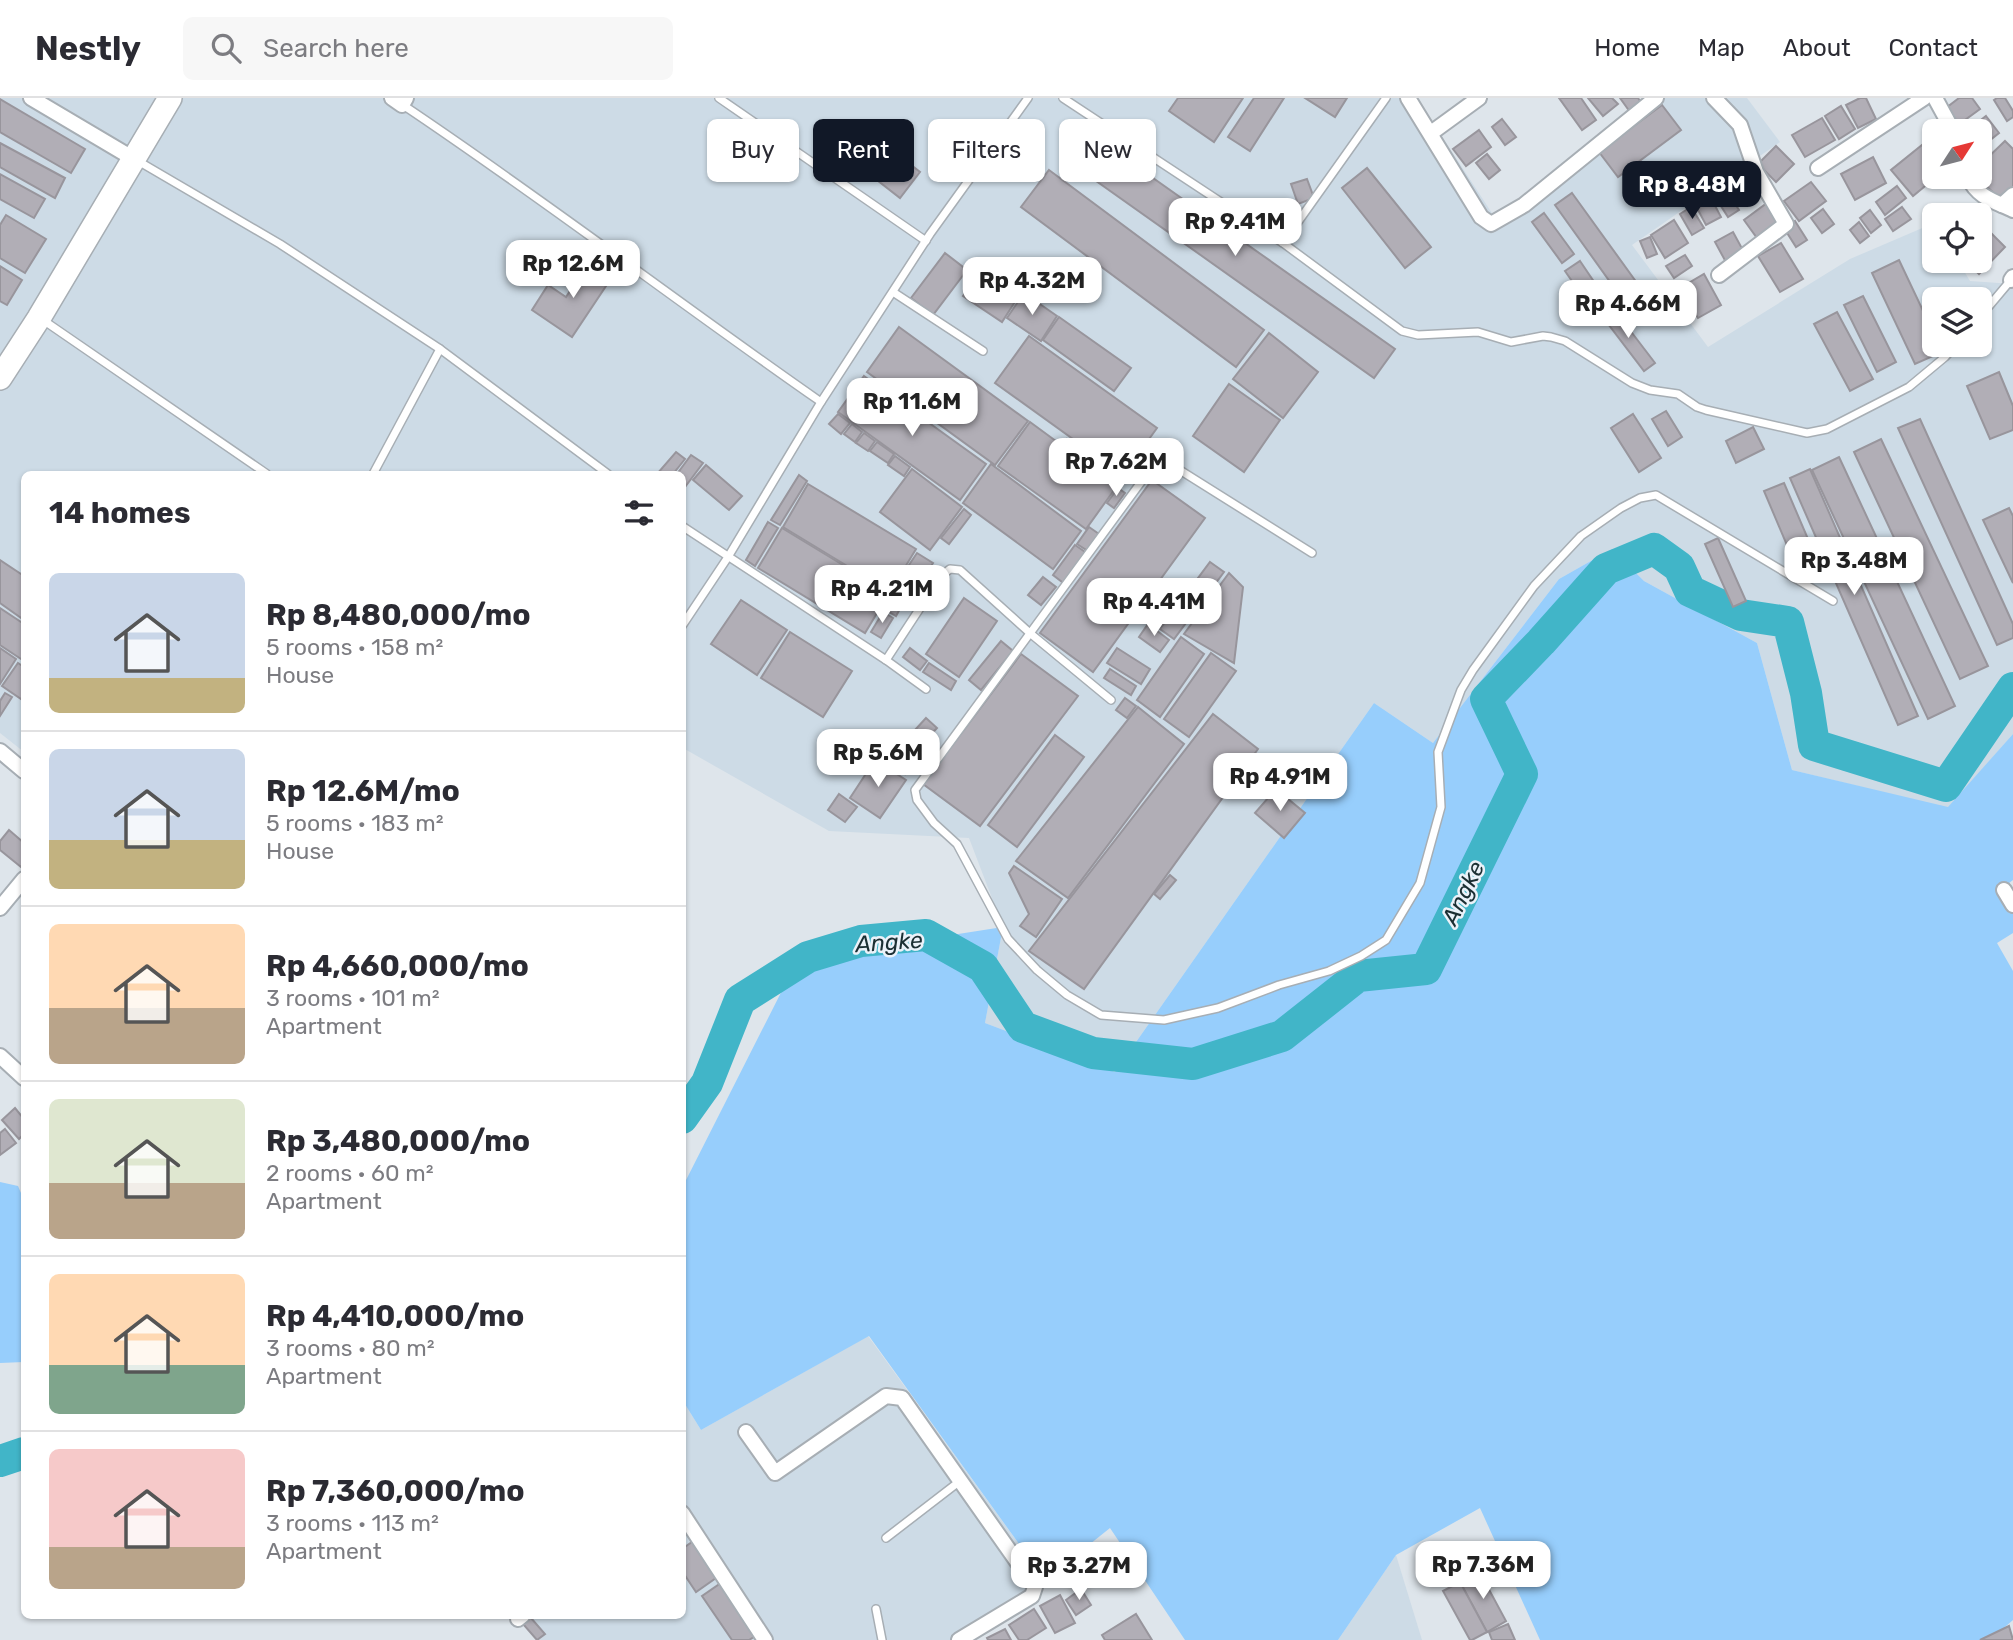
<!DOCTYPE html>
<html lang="en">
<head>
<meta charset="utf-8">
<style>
	body { margin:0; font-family:Rubik,sans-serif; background:#f7f7f7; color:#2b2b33; height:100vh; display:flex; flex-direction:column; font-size:26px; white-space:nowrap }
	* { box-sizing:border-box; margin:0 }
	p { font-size:23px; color:#7c7c81 }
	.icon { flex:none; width:38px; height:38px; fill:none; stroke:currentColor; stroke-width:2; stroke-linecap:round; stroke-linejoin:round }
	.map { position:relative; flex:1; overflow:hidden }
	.side { position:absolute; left:21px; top:373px; width:665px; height:1148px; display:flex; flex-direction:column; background:#fff; border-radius:10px; box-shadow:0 2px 5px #0004 }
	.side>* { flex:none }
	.top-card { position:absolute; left:707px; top:21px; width:665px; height:63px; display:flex; gap:14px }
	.needle { width:46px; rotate:54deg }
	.tools { position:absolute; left:1922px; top:21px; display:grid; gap:14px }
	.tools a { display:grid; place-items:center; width:70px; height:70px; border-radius:10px; background:#fff; box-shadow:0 2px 5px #0004; font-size:35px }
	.price { position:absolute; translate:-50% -60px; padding:0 16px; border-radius:14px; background:#fff; color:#222; font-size:23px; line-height:46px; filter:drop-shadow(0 2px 4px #0008) }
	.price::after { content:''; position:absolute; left:50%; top:42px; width:21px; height:16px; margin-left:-10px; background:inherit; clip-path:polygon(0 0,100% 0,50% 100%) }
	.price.selected { background:#111827; color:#fff }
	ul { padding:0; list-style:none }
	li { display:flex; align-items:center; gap:21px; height:175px; padding:0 28px }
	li+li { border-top:2px solid #e1e1e2 }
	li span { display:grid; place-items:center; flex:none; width:196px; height:140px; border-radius:10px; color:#555 }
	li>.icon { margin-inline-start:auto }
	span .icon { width:84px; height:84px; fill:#fffc; stroke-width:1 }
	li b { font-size:30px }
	h2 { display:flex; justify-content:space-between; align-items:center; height:84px; padding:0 28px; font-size:30px }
	.pill { padding:0 24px; border-radius:10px; background:#fff; box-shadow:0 2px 5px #0004; font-size:24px; line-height:63px }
	.pill.selected { background:#111827; color:#fff }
	header { display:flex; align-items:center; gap:42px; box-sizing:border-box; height:98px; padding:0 35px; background:#fff; border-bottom:2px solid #e1e1e2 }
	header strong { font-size:33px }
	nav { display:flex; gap:38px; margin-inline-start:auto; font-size:24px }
	.search { width:490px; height:63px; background:#f7f7f7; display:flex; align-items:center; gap:18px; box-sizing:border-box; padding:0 24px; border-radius:10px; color:#7c7c81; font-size:26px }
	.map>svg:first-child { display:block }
	.built { fill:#cddbe6; fill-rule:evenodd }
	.green { fill:#97cefc }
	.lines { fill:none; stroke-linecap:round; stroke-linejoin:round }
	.river { stroke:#41b5c8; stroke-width:32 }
	.building { fill:#b1aeb6; stroke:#98959c; stroke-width:2 }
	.service-casing { stroke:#a7aeb4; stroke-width:10 }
	.minor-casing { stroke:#a7aeb4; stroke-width:18 }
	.primary-casing { stroke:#a7aeb4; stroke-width:26 }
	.service { stroke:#fff; stroke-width:7 }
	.minor { stroke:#fff; stroke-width:14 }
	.primary { stroke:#fff; stroke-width:23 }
	.labels { text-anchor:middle; stroke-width:5; stroke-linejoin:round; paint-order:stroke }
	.water-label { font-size:23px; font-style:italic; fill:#1b2f33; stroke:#ebf2f9 }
</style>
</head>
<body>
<header>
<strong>Nestly</strong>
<div class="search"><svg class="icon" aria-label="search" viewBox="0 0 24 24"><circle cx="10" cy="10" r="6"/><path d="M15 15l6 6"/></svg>Search here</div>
<nav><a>Home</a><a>Map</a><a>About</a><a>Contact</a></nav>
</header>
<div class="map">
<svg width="2013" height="1542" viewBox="0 0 2013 1542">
	<rect width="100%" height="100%" fill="#dee5eb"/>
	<g class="built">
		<path d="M0 0H1417L1499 126 1665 0H1747L1780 44 1632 147 1708 249 1850 161 1934 125V163H1958L1970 183 2013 186V636L1948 710 1792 672 1757 545 1644 483 1612 451 1559 481 1433 645 1374 605 1115 974 985 925 1003 829 969 740 829 733 683 650 682 376H24V654L0 635ZM1934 201H1979V247H1934Z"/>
		<path d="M868 1238 1045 1482 957 1542H539L521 1517H682L683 1303 701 1332Z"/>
		<path d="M1396 1457 1422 1542H1338Z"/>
	</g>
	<g class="green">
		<path d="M1612 451 1644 483 1757 545 1792 672 1948 709 2013 636V782L2001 791 2013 806V835L1997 845 2013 873V1522L1990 1542H1540L1480 1410 1396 1457 1338 1542H1185L1110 1430 1045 1482 869 1238 701 1332 683 1303 682 1090 798 861 1003 829 985 925 1115 974 1374 605 1433 645 1559 481Z"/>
		<path d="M0 1084 18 1088 24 1102V1264L0 1265Z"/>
	</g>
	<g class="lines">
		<g class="river">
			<path d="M682 1020 707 985 740 902 808 859 861 843 926 837 983 869 1023 929 1093 955 1193 966 1282 938 1358 878 1426 871 1522 676 1486 601 1541 544 1606 471 1654 451 1679 469 1690 493 1741 517 1788 524 1806 595 1814 647 1946 688 2013 590"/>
			<path d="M0 1363 24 1355"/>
		</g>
	</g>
	<g class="building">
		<path d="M1178 0H1243L1214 44 1169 13Z"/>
		<path d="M1254 0H1284L1250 53 1228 39Z"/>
		<path d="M1305 0H1347L1335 19Z"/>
		<path d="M1559 0H1581L1596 22 1582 32Z"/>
		<path d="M1588 0H1612L1618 6 1603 18Z"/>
		<path d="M1620 0H1638L1642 6 1630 14Z"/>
		<path d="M1860 0H1866L1876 21 1858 30 1846 7Z"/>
		<path d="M1959 0H1972L1980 11 1958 27 1946 10Z"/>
		<path d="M1997 0H2005L2013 13V19L2007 23 1994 2Z"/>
		<path d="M0 1 85 51 71 75 0 34Z"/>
		<path d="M1662 7 1681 32 1618 79 1599 54Z"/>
		<path d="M1841 8 1855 31 1839 41 1825 18Z"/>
		<path d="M1986 18 1999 35 1979 51V33H1967Z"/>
		<path d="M1822 20 1835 42 1805 59 1792 37Z"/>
		<path d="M1502 21 1516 39 1505 47 1492 29Z"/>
		<path d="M1479 32 1491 49 1466 68 1453 51Z"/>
		<path d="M1095 39 1395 251 1374 280 1075 68Z"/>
		<path d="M1927 43 1934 52V79H1936L1913 98 1891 72Z"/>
		<path d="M2005 43 2013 51V94L2003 104 1977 79H1979V68Z"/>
		<path d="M0 45 65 80 55 100 0 69Z"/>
		<path d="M1776 48 1794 66 1776 84 1758 66Z"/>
		<path d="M769 49 780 56 771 70 760 62Z"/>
		<path d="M888 49 920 74 900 100 868 75Z"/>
		<path d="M1487 56 1500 72 1489 81 1476 65Z"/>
		<path d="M1873 59 1886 85 1855 102 1841 76Z"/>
		<path d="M1748 69 1762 91 1748 101 1733 79Z"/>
		<path d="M1367 70 1431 149 1405 170 1342 90Z"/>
		<path d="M1049 72 1264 232 1236 269 1021 109Z"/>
		<path d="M0 76 45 101 34 120 0 101Z"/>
		<path d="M1307 81 1314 100 1298 106 1291 86Z"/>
		<path d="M1733 81 1746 101 1738 107 1725 86Z"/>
		<path d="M1811 84 1826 103 1799 123 1784 103Z"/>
		<path d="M1723 87 1739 112 1728 119 1712 94Z"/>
		<path d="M1897 88 1906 100 1885 117 1876 104Z"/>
		<path d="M1572 95 1650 203 1633 216 1555 107Z"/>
		<path d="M1712 102 1721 119 1706 127 1697 110Z"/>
		<path d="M1767 105 1781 123 1757 140 1744 122Z"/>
		<path d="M1691 109 1704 130 1692 137 1680 116Z"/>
		<path d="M1902 109 1911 121 1893 133 1885 121Z"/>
		<path d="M1823 111 1834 126 1822 135 1811 120Z"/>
		<path d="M1870 112 1881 127 1871 135 1860 120Z"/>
		<path d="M1544 115 1574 156 1562 165 1532 124Z"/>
		<path d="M6 117 46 141 25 175 0 160V127Z"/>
		<path d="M1674 122 1688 145 1665 160 1651 137Z"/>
		<path d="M1795 123 1807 142 1796 149 1784 130Z"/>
		<path d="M1859 124 1869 138 1860 145 1850 132Z"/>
		<path d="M1987 131 2005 149 1979 176 1966 163H1979V139Z"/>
		<path d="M1733 134 1745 156 1727 166 1715 144Z"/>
		<path d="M1650 139 1657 156 1647 160 1640 143Z"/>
		<path d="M1781 145 1803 181 1780 194 1758 158Z"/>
		<path d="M945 155 967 172 933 217 911 200Z"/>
		<path d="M1685 157 1692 168 1674 180 1666 168Z"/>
		<path d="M1899 162 1934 236V247H1939L1942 254 1915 266 1872 175Z"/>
		<path d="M1580 163 1605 200 1590 209 1565 173Z"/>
		<path d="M589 164 612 179 572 239 532 212 548 187 566 199Z"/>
		<path d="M0 168 22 182 7 207 0 203Z"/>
		<path d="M984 168 1022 193 1002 224 963 198Z"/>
		<path d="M1704 176 1721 207 1698 220 1680 190Z"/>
		<path d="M1024 195 1057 218 1041 243 1007 220Z"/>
		<path d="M1863 198 1896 264 1877 274 1844 207Z"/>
		<path d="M1613 210 1655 265 1644 273 1602 218Z"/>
		<path d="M1837 214 1873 281 1850 293 1814 226Z"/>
		<path d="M1059 219 1131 270 1114 293 1043 242Z"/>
		<path d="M899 229 1028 323 995 367 867 274Z"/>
		<path d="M1269 235 1318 274 1283 320 1233 281Z"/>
		<path d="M1029 238 1157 330 1123 377 995 285Z"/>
		<path d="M1999 274 2013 308V332L1990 341 1967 288Z"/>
		<path d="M864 278 986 366 960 402 838 314Z"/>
		<path d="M1229 286 1280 322 1244 374 1193 338Z"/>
		<path d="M1666 313 1682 339 1668 348 1652 321Z"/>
		<path d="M838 316 850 325 841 336 829 326Z"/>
		<path d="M1633 316 1661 360 1639 374 1611 330Z"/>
		<path d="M1920 321 2013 526V540L1997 547 1898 330Z"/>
		<path d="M1030 324 1117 388 1086 431 998 368Z"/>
		<path d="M852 326 862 334 855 344 844 336Z"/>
		<path d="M1753 329 1764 351 1736 365 1726 343Z"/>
		<path d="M864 335 875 343 868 353 856 345Z"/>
		<path d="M1067 341 1093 359 1089 366 1063 347Z"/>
		<path d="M1881 341 1988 568 1960 581 1854 354Z"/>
		<path d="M877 344 894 356 888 365 870 353Z"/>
		<path d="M676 354 685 361 673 376H657Z"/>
		<path d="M691 357 703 365 682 393V376H677Z"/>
		<path d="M895 358 910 369 904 378 888 367Z"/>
		<path d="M1839 359 1955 608 1928 621 1812 372Z"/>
		<path d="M991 366 1081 433 1053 471 963 405Z"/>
		<path d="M706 367 742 398 729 412 693 382Z"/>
		<path d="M912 371 962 409 930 452 880 414Z"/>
		<path d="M1810 371 1918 618 1898 627 1790 380Z"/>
		<path d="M799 377 807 383 780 427 771 422Z"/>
		<path d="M1152 382 1205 420 1093 574 1040 535Z"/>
		<path d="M1784 385 1820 469 1800 478 1764 393Z"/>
		<path d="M808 386 916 451 890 494 783 429Z"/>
		<path d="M1118 390 1125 395 1114 410 1107 405Z"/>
		<path d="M2009 410 2013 418V485L1983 422Z"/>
		<path d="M964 411 971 417 949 446 941 440Z"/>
		<path d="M768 424 778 430 755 468 746 462Z"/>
		<path d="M1089 429 1099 436 1088 453 1077 446Z"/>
		<path d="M782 430 889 495 865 535 758 470Z"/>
		<path d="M1718 440 1746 503 1733 509 1705 446Z"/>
		<path d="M1075 447 1088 456 1066 487 1053 477Z"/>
		<path d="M917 455 933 465 923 480 907 470Z"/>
		<path d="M0 462 24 478V522L0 505Z"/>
		<path d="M1210 464 1224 474 1174 541 1160 531Z"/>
		<path d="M907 472 921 482 915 490 902 480Z"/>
		<path d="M1229 475 1243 489 1234 565 1184 536Z"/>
		<path d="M1043 479 1056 489 1041 507 1028 497Z"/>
		<path d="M900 483 913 492 903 508 890 499Z"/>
		<path d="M964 500 997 523 959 579 926 556Z"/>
		<path d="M741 502 787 532 757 577 711 546Z"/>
		<path d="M890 502 901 509 896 518 884 511Z"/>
		<path d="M0 510 24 526V563L0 547Z"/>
		<path d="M883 514 893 520 881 540 871 534Z"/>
		<path d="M1148 526 1169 542 1160 554 1139 539Z"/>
		<path d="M790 534 852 573 823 619 761 580Z"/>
		<path d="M1181 539 1204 556 1160 619 1137 602Z"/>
		<path d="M1001 543 1013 553 981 592 969 582Z"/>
		<path d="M0 550 16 561 0 586Z"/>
		<path d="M910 550 927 563 920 572 903 559Z"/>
		<path d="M1117 550 1150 571 1141 586 1107 565Z"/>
		<path d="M1211 555 1236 573 1189 639 1164 621Z"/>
		<path d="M1021 556 1078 598 980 728 923 686Z"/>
		<path d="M18 565 24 569V603L2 588Z"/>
		<path d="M929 565 956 583 951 592 923 574Z"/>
		<path d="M1110 571 1136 588 1131 597 1104 580Z"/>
		<path d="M5 595 12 599 0 618V603Z"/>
		<path d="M1125 600 1136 608 1127 620 1116 612Z"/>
		<path d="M1138 609 1184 646 1068 800 1016 763Z"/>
		<path d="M1213 616 1258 651 1084 891 1029 853Z"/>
		<path d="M926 620 937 630 926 642 915 632Z"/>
		<path d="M1055 637 1084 659 1017 749 988 727Z"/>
		<path d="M889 640 916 659 905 676 878 657Z"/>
		<path d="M875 662 906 682 880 720 850 700Z"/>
		<path d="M1264 663 1276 672 1259 696 1247 687Z"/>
		<path d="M1276 691 1305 715 1284 740 1255 715Z"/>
		<path d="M839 696 857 709 845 724 828 712Z"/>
		<path d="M9 732 24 745V764L21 769 0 752V743Z"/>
		<path d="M1014 768 1062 801 1036 839 1020 828 1029 816 1009 775Z"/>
		<path d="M1170 777 1176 782 1160 801 1154 796Z"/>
		<path d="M15 1010 24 1021V1036L19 1041 2 1022Z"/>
		<path d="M5 1031 16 1045 0 1057V1035Z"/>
		<path d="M692 1444 716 1480 696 1494 682 1473V1451Z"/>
		<path d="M1445 1450 1454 1465 1429 1479 1421 1464Z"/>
		<path d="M1479 1473 1506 1523 1487 1534 1460 1484Z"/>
		<path d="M1460 1484 1487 1534 1472 1542H1470L1443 1493Z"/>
		<path d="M721 1485 757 1537 749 1542H732L702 1498Z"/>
		<path d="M1081 1491 1091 1507 1076 1517 1066 1502Z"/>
		<path d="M1060 1497 1075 1525 1055 1535 1040 1508Z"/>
		<path d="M1034 1511 1046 1530 1027 1542H1019L1009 1527Z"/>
		<path d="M1136 1516 1152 1542H1105L1102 1537Z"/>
		<path d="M531 1520 545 1536 537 1542 523 1526Z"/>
		<path d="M1508 1526 1515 1542H1492L1489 1534Z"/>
		<path d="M2009 1528 2013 1542H1980Z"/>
		<path d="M1005 1531 1011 1542H988L987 1540Z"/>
	</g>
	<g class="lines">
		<defs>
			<g id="service">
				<path d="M719 0 926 143"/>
				<path d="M1063 0 1283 145 1402 233 1418 237 1478 234 1511 244 1543 238 1551 239 1565 243 1632 285 1650 292 1678 296 1697 309 1706 312 1807 335 1827 331 1909 289 1945 259 1956 247"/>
				<path d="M403 7C545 102 680 206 821 304"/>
				<path d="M138 63 280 146 440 251 608 376"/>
				<path d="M1283 145 1386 0"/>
				<path d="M893 194 983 253"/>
				<path d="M1979 220 2011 182"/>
				<path d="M43 222 267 376"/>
				<path d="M373 376 440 251"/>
				<path d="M682 428 886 562 926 591"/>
				<path d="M1312 455 1167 364 1155 365 915 692 917 702 934 725 957 746 1008 841 1037 872 1067 897 1101 917 1164 922 1218 910 1279 887 1329 873 1361 858 1386 842 1420 785 1441 709 1438 654 1461 592 1473 572 1534 488 1581 438 1621 410 1640 400 1656 397 1833 503"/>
				<path d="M682 528 728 459 821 304 930 136 1028 0"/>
				<path d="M886 562 941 478 950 471 960 472 1031 536 1111 602"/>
				<path d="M886 1440 960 1383"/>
				<path d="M876 1511 882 1542"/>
			</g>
			<g id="minor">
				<path d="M31 0 134 61"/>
				<path d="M392 0 402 7 406 0"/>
				<path d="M1408 0 1481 119 1491 126 1524 107 1656 0"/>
				<path d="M1714 0 1740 27 1756 74 1786 126 1719 177"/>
				<path d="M1935 0 1953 33"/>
				<path d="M1431 35 1479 0"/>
				<path d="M1818 70 1924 0"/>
				<path d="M1968 79C1978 100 1994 103 2013 112"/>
				<path d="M2002 107 2013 97"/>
				<path d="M2011 182 2013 179"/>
				<path d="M0 653 24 673"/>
				<path d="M2004 792 2013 807"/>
				<path d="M0 810 24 781"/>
				<path d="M0 958 24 980"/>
				<path d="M746 1334 775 1375 886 1298 902 1300 1035 1489 1032 1498 959 1542"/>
				<path d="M682 1415 765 1542"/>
				<path d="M518 1521 523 1517"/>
			</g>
			<path id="primary" d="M0 280 39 220 170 0"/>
		</defs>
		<use href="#service" class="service-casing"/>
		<use href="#minor" class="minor-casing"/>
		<use href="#primary" class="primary-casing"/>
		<use href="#service" class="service"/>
		<use href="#minor" class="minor"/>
		<use href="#primary" class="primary"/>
	</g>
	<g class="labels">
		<g class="water-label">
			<text transform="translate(1463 795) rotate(-64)" y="8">Angke</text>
			<text transform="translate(889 844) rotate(-4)" y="8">Angke</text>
		</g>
	</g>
</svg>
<div class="tools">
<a><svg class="needle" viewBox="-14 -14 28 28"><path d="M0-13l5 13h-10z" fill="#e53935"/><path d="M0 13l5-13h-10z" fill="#7c7c81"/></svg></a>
<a><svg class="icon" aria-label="locate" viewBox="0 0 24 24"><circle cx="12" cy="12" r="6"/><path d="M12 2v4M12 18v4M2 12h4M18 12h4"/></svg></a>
<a><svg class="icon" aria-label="layers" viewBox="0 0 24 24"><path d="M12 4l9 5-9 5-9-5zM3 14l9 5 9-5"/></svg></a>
</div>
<b class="price selected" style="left:1692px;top:123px">Rp 8.48M</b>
<b class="price" style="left:1235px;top:160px">Rp 9.41M</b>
<b class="price" style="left:573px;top:202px">Rp 12.6M</b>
<b class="price" style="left:1032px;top:219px">Rp 4.32M</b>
<b class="price" style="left:1628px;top:242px">Rp 4.66M</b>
<b class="price" style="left:912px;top:340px">Rp 11.6M</b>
<b class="price" style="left:1116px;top:400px">Rp 7.62M</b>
<b class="price" style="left:1854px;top:499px">Rp 3.48M</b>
<b class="price" style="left:882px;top:527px">Rp 4.21M</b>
<b class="price" style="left:1154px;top:540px">Rp 4.41M</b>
<b class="price" style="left:878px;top:691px">Rp 5.6M</b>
<b class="price" style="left:1280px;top:715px">Rp 4.91M</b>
<b class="price" style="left:1483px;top:1503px">Rp 7.36M</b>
<b class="price" style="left:1079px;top:1504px">Rp 3.27M</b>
<div class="top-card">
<a class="pill">Buy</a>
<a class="pill selected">Rent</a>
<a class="pill">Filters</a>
<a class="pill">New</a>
</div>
<section class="side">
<h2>14 homes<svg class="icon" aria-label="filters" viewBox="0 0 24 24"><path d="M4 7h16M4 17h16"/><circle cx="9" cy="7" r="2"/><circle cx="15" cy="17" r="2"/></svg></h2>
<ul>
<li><span style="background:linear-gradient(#c9d6e8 75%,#c2b280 0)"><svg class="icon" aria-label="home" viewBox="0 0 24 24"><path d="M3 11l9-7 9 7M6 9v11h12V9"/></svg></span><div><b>Rp 8,480,000/mo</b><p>5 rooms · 158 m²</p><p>House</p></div></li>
<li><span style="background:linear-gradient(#c9d6e8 65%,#c2b280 0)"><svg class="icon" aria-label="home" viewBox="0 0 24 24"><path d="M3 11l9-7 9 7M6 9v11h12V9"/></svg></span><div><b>Rp 12.6M/mo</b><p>5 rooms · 183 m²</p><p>House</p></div></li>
<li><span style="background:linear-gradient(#ffd9b3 60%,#b9a48a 0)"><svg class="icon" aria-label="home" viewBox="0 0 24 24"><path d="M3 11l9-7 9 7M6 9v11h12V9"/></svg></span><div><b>Rp 4,660,000/mo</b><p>3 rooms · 101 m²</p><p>Apartment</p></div></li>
<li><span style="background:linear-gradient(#dfe7d0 60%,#b9a48a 0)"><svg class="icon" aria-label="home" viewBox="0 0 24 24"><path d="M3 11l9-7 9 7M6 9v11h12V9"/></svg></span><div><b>Rp 3,480,000/mo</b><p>2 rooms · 60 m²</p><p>Apartment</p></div></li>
<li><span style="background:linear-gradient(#ffd9b3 65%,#7fa58c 0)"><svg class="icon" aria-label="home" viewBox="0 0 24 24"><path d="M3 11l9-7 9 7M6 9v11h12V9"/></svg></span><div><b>Rp 4,410,000/mo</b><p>3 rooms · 80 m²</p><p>Apartment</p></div></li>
<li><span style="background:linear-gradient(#f6c9c9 70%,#b9a48a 0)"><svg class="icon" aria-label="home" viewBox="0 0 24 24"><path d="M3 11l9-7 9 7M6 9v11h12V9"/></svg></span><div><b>Rp 7,360,000/mo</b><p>3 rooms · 113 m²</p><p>Apartment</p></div></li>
</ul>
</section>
</div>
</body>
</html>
